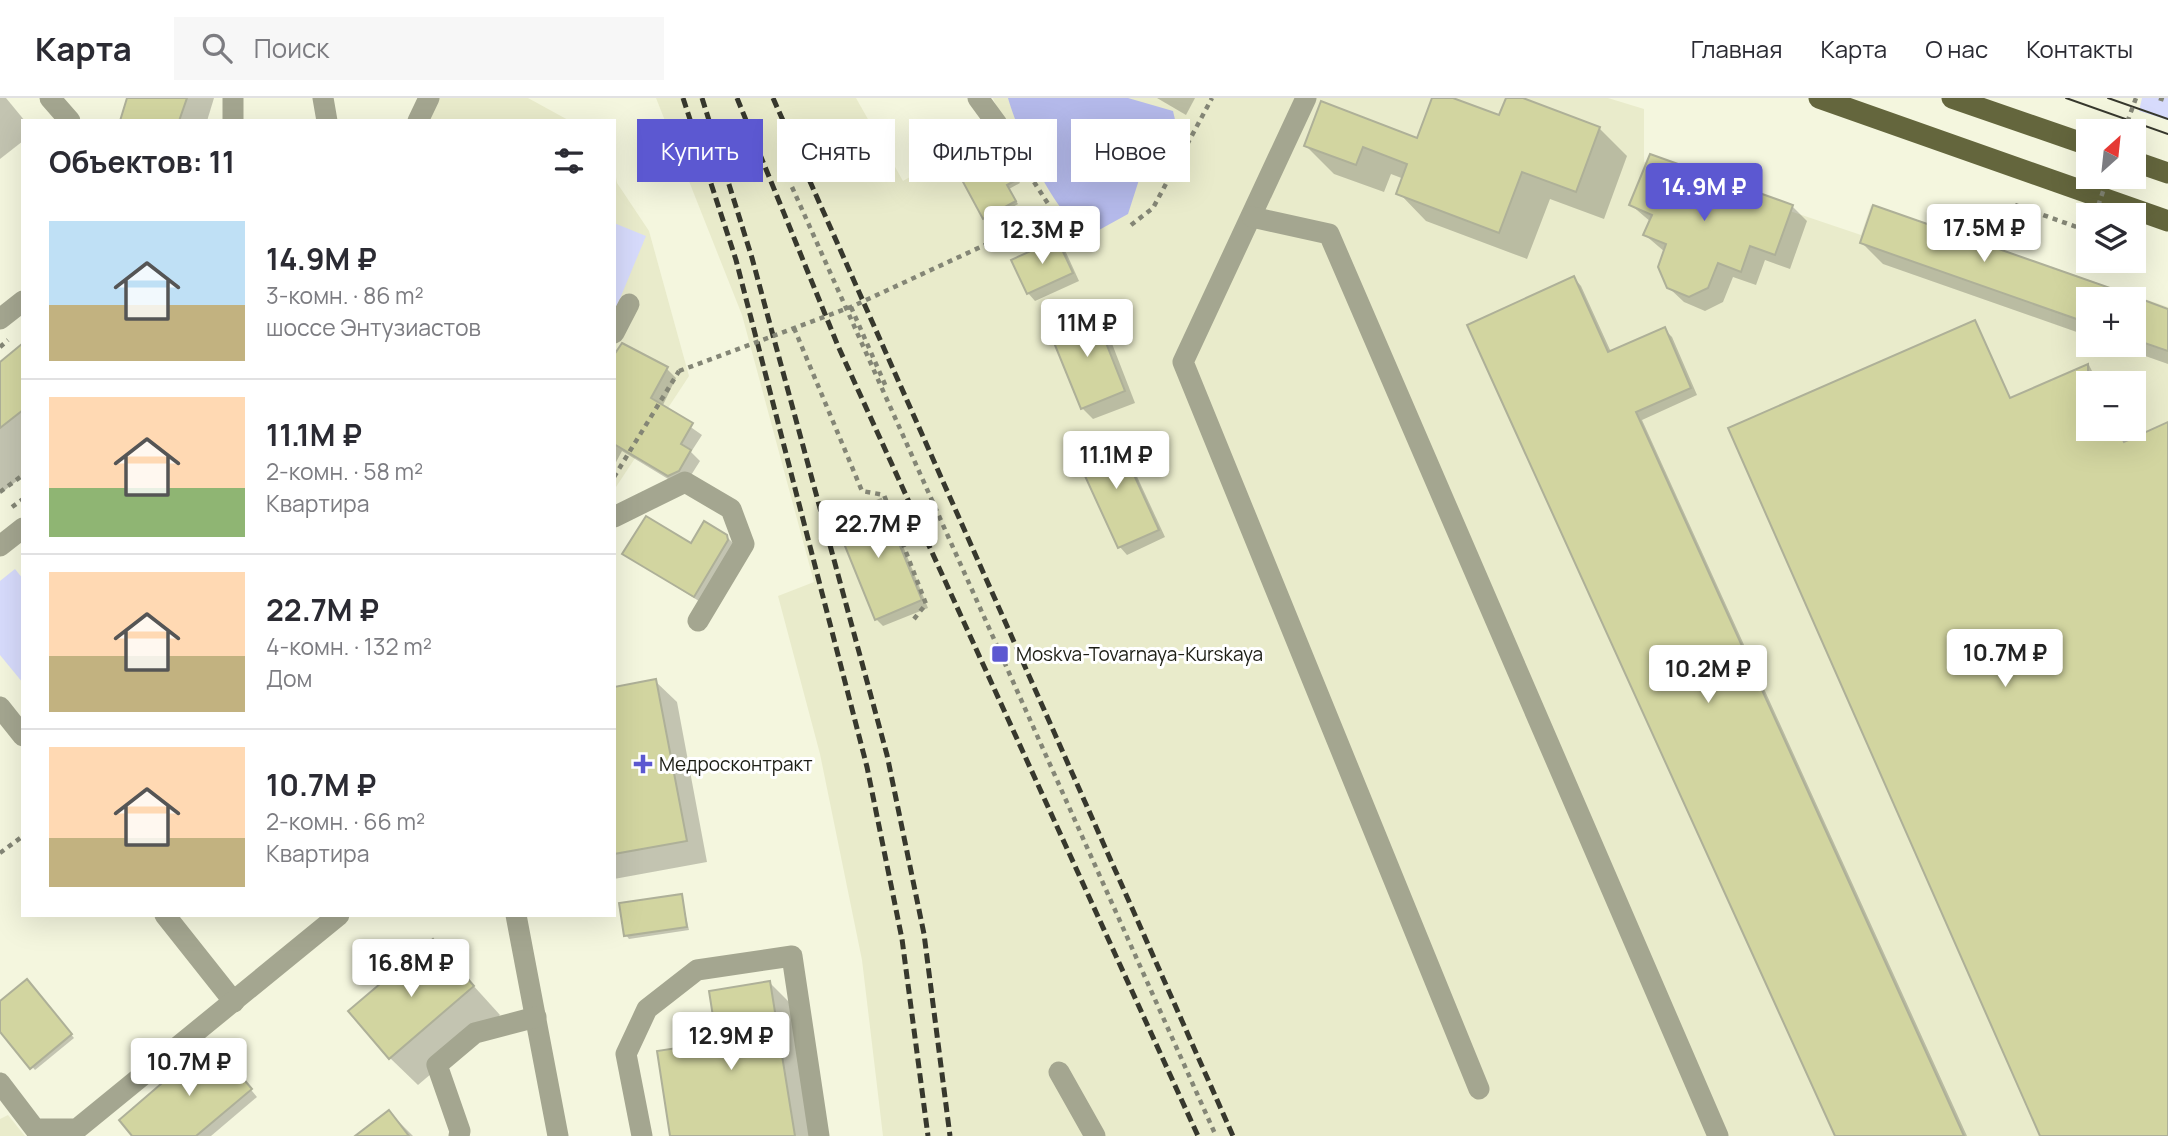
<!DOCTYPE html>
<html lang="ru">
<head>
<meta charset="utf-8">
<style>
	body { margin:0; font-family:Manrope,sans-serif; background:#f7f7f7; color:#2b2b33; height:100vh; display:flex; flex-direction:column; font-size:26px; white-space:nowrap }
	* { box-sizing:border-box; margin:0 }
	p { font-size:23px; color:#7c7c81 }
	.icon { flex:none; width:38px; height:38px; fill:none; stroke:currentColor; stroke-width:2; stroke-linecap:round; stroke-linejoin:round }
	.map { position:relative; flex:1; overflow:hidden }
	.sheet { position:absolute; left:21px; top:21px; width:595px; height:798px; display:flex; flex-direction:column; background:#fff; border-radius:0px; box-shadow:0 7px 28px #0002 }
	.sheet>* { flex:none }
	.banner { position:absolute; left:637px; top:21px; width:665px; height:63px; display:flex; gap:14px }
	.needle { width:46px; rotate:27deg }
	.controls { position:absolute; left:2076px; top:21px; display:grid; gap:14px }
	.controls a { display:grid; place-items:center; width:70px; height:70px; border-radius:0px; background:#fff; box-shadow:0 7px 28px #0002; font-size:35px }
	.price { position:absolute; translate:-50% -60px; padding:0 16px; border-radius:7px; background:#fff; color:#222; font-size:23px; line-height:46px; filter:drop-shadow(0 2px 4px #0008) }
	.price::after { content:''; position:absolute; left:50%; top:42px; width:21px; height:16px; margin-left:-10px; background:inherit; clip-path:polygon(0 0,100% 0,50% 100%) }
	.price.on { background:#5c58d1; color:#fff }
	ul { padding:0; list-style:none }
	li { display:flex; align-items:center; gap:21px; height:175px; padding:0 28px }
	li+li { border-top:2px solid #e1e1e2 }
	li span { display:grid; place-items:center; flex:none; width:196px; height:140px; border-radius:0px; color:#555 }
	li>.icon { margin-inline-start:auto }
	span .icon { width:84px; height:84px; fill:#fffc; stroke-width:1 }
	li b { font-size:30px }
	h2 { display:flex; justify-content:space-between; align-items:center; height:84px; padding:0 28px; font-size:30px }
	.tag { padding:0 24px; border-radius:0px; background:#fff; box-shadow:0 7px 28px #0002; font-size:24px; line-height:63px }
	.tag.on { background:#5c58d1; color:#fff }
	header { display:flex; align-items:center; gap:42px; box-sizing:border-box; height:98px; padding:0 35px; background:#fff; border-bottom:2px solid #e1e1e2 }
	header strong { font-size:33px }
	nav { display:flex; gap:38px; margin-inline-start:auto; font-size:24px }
	.search { width:490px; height:63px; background:#f7f7f7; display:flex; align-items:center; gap:18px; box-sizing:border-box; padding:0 24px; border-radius:0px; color:#7c7c81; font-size:26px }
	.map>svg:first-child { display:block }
	.built { fill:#e9ebcb; fill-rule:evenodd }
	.green { fill:#d7dbfc }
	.forest { fill:#b4b9ea }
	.shadow { fill:#0003 }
	.building { fill:#d2d5a0; stroke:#aeb098; stroke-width:2 }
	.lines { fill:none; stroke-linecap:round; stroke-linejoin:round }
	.path { stroke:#848676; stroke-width:4.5; stroke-dasharray:5 5; stroke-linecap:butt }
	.minor { stroke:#a4a690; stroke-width:21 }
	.major { stroke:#64663d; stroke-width:21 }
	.tram { stroke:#37382d; stroke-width:2 }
	.rail { stroke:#37382d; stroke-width:5; stroke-dasharray:10 5; stroke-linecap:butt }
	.path-bridge { stroke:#848676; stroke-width:4.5; stroke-dasharray:5 5; stroke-linecap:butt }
	.poi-dot { fill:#5c58d1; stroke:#fff; stroke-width:2.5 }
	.labels { text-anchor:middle; stroke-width:6; stroke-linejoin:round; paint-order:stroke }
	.poi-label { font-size:19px; fill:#1c1d14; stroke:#fff; text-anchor:start }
</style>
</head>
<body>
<header>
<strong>Карта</strong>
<div class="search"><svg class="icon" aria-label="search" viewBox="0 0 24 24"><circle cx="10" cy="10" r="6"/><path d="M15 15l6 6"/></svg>Поиск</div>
<nav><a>Главная</a><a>Карта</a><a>О нас</a><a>Контакты</a></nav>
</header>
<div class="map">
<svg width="2168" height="1038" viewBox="0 0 2168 1038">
	<rect width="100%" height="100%" fill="#f4f6de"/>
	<g class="built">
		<path d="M438 0H528L570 23H428Z"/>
		<path d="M656 0H856L903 83 1003 25 993 0H1608L1644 11V64L1861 137 1871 107 2168 209V1038H883L862 862 820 656 778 498 814 484 742 217ZM2088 201H2133V247H2088ZM2088 285H2133V331H2088Z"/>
		<path d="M614 68 617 85 649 133 689 278 614 392Z"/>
		<path d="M8 1017 25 1038H0V1021Z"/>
	</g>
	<g class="green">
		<path d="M2142 0H2168V22L2139 13Z"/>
		<path d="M614 125 646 138 614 215Z"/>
		<path d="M15 471 23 481V585L0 557V483Z"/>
	</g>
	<path class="forest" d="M1008 0H1128L1173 13 1177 30 1147 57 1128 116 1099 132C1093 130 1084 129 1078 126 1052 113 1016 29 1008 0Z"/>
	<g class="shadow">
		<path d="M0 0H6L25 23 23 43 0 61Z"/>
		<path d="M129 0H214L207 23H122Z"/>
		<path d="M1157 0H1195L1186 17Z"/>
		<path d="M1434 0H1448L1500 20 1508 0H1518L1599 30 1627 58 1604 121 1550 101 1527 161 1426 123 1399 95 1404 81 1391 76 1384 94 1334 76 1306 48 1418 42Z"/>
		<path d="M980 43 988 56 999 50 1002 53 1020 85 1009 91 1018 106 988 123 984 119Z"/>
		<path d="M1631 107 1792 108 1807 123 1790 171 1765 162 1756 187 1733 179 1723 204 1705 213 1684 204 1668 189 1665 154 1645 137 1651 124Z"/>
		<path d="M1874 110 2168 212V266L2114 247H2133V201H2088V238L1883 166 1862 145Z"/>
		<path d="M1057 143 1064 150 1079 183 1035 203 1028 195Z"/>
		<path d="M1574 180 1581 188 1611 254 1664 231 1672 239 1697 297 1642 322 1967 1038H1837Z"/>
		<path d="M1093 214 1104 225 1135 305 1093 321 1082 310Z"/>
		<path d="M1975 224 2011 302 2089 267 2098 285H2088V331H2118L2125 345 2168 326V1038H2042Z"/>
		<path d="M23 250V378L0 396V266Z"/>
		<path d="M667 271 676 280 662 309 702 337 691 354 700 363 688 382 678 387 622 353 614 368V286Z"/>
		<path d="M1114 337 1121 344 1165 439 1127 457 1120 449 1076 355Z"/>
		<path d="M881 403 888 411 928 510 883 528 876 521Z"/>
		<path d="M726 438 734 446 702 505 624 456 691 447Z"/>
		<path d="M655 583 677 604 707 764 614 781V591Z"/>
		<path d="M681 797 689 832 629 841 626 837Z"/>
		<path d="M433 843 500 917 418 987 390 960Z"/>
		<path d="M770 885 791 906 812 1038H672Z"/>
		<path d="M30 887 74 940 35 972 0 931V906Z"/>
		<path d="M218 953 257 999 211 1038H135Z"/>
		<path d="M389 1014 413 1038H358Z"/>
	</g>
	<g class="building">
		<path d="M127 0H187L179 23H120Z"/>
		<path d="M1432 0H1453L1499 17 1506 0H1523L1600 29 1576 94 1522 74 1499 135 1396 96 1407 66 1363 49 1356 67 1304 48 1321 3 1417 40Z"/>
		<path d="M980 41 987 55 999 48 1018 81 1007 87 1016 103 983 121 949 58Z"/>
		<path d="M1650 56 1793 107 1775 157 1750 148 1741 174 1718 165 1708 190 1689 199 1667 190 1658 169 1666 146 1643 137 1652 117 1629 107Z"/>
		<path d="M1873 107 2133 198 2132 201H2088V225L1860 145Z"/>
		<path d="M1057 141 1073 175 1027 196 1011 162Z"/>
		<path d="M1574 178 1608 254 1665 229 1691 290 1636 314 1964 1038H1835L1467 227Z"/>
		<path d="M2133 198 2168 211V253L2133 241Z"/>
		<path d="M1093 212 1125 293 1081 311 1048 230Z"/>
		<path d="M1975 222 2010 300 2088 266V331H2118L2124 344 2168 324V1038H2040L1728 330Z"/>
		<path d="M23 245V312L0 330V264Z"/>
		<path d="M622 245 668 269 651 300 693 325 681 346 691 352 679 373 668 378 614 346V257Z"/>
		<path d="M1115 335 1159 432 1118 450 1074 354Z"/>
		<path d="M881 401 922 502 875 522 834 421Z"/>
		<path d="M646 418 691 445 704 423 727 437 728 442 694 499 622 456Z"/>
		<path d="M656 581 687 743 614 756V589Z"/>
		<path d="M682 796 687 829 624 838 619 805Z"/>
		<path d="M433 841 474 888 389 961 348 913Z"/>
		<path d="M27 881 72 936 30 971 0 934V903Z"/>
		<path d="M770 883 795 1038H670L657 953 717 944 709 893Z"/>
		<path d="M211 943 252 991 196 1038H132L119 1022Z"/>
		<path d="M389 1012 409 1038H355Z"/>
	</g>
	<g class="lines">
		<g class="path">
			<path d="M2159 0 2168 3"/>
			<path d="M1007 42 1054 115"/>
			<path d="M792 89 1216 1038"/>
			<path d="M2015 107 2088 133"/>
			<path d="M1131 127 1153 110 1212 0"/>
			<path d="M851 209 887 291"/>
			<path d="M794 230 862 393 884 397 926 506 914 521"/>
			<path d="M0 249 8 242"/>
			<path d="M614 379 679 273"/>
			<path d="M0 394 23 377"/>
			<path d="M12 409 23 401"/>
			<path d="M0 755 23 738"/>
		</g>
		<g class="minor">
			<path d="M50 0 70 23"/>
			<path d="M233 0V23"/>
			<path d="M323 0 327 23"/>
			<path d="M978 0 997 26"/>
			<path d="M1306 0 1183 264 1479 991"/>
			<path d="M418 23 429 0"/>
			<path d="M1252 119 1329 136 1718 1038"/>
			<path d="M0 221 23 203"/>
			<path d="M614 235 629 206"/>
			<path d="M614 419 685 384 731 411 744 446 698 523"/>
			<path d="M0 448 23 430"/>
			<path d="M0 609 23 638"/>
			<path d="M165 817 234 904"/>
			<path d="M516 817 558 1038"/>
			<path d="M1059 974 1095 1038"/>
			<path d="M0 985 35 1031H77L339 817"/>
			<path d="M459 1038 460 1033 437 967 475 935 536 919"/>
			<path d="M642 1038 626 956 647 911 697 872 792 858 819 1038"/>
		</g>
		<g class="major">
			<path d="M1819 0 2168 123"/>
			<path d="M1952 0 2088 47"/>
			<path d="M2133 63 2168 75"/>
		</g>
		<g class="tram">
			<path d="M2066 0 2168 36"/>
			<path d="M2108 0 2168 21"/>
		</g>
		<g class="rail">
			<path d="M683 0 736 162 867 669 902 841 928 1038"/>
			<path d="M702 0 752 160 887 657 924 836 950 1038"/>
			<path d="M737 0 838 248 1198 1038"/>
			<path d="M773 0 1233 1038"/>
		</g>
		<g class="path-bridge">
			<path d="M2124 33 2136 0"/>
			<path d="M2095 117 2108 79"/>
			<path d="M679 273 851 209 1054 115"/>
		</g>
	</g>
	<g class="poi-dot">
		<rect x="991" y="547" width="18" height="18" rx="3.5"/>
		<path d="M639.5 655.5h7v7h7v7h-7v7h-7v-7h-7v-7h7z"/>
	</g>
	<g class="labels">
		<g class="poi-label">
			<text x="1016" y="563">Moskva-Tovarnaya-Kurskaya</text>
			<text x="659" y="673">Медросконтракт</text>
		</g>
	</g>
</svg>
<div class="controls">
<a><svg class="needle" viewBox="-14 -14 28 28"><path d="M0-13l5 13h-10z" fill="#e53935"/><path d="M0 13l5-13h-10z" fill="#7c7c81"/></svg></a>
<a><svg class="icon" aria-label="layers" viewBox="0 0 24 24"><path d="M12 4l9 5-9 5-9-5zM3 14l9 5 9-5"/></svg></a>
<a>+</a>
<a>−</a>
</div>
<b class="price on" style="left:1704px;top:125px">14.9M ₽</b>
<b class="price" style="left:1984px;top:166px">17.5M ₽</b>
<b class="price" style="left:1042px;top:168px">12.3M ₽</b>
<b class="price" style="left:1087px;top:261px">11M ₽</b>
<b class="price" style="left:1116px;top:393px">11.1M ₽</b>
<b class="price" style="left:878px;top:462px">22.7M ₽</b>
<b class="price" style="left:2005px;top:591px">10.7M ₽</b>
<b class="price" style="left:1708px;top:607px">10.2M ₽</b>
<b class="price" style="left:411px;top:901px">16.8M ₽</b>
<b class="price" style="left:731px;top:974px">12.9M ₽</b>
<b class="price" style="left:189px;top:1000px">10.7M ₽</b>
<div class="banner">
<a class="tag on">Купить</a>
<a class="tag">Снять</a>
<a class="tag">Фильтры</a>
<a class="tag">Новое</a>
</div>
<section class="sheet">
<h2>Объектов: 11<svg class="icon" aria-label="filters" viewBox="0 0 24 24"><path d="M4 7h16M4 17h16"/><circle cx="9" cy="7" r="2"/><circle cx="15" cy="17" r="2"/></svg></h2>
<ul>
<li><span style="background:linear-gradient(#bfe0f5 60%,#c2b280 0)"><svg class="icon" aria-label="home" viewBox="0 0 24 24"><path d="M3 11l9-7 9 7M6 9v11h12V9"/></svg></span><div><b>14.9M ₽</b><p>3-комн. · 86 m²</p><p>шоссе Энтузиастов</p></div></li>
<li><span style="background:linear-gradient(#ffd9b3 65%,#8fb573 0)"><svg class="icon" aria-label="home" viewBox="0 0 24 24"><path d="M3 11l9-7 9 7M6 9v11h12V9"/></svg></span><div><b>11.1M ₽</b><p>2-комн. · 58 m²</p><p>Квартира</p></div></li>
<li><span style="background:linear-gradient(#ffd9b3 60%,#c2b280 0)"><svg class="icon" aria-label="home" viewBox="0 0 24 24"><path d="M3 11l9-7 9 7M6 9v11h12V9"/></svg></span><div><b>22.7M ₽</b><p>4-комн. · 132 m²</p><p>Дом</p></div></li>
<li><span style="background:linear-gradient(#ffd9b3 65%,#c2b280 0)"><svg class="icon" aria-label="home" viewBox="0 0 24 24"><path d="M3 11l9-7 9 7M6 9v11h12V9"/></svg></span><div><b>10.7M ₽</b><p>2-комн. · 66 m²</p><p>Квартира</p></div></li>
</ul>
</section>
</div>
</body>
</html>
